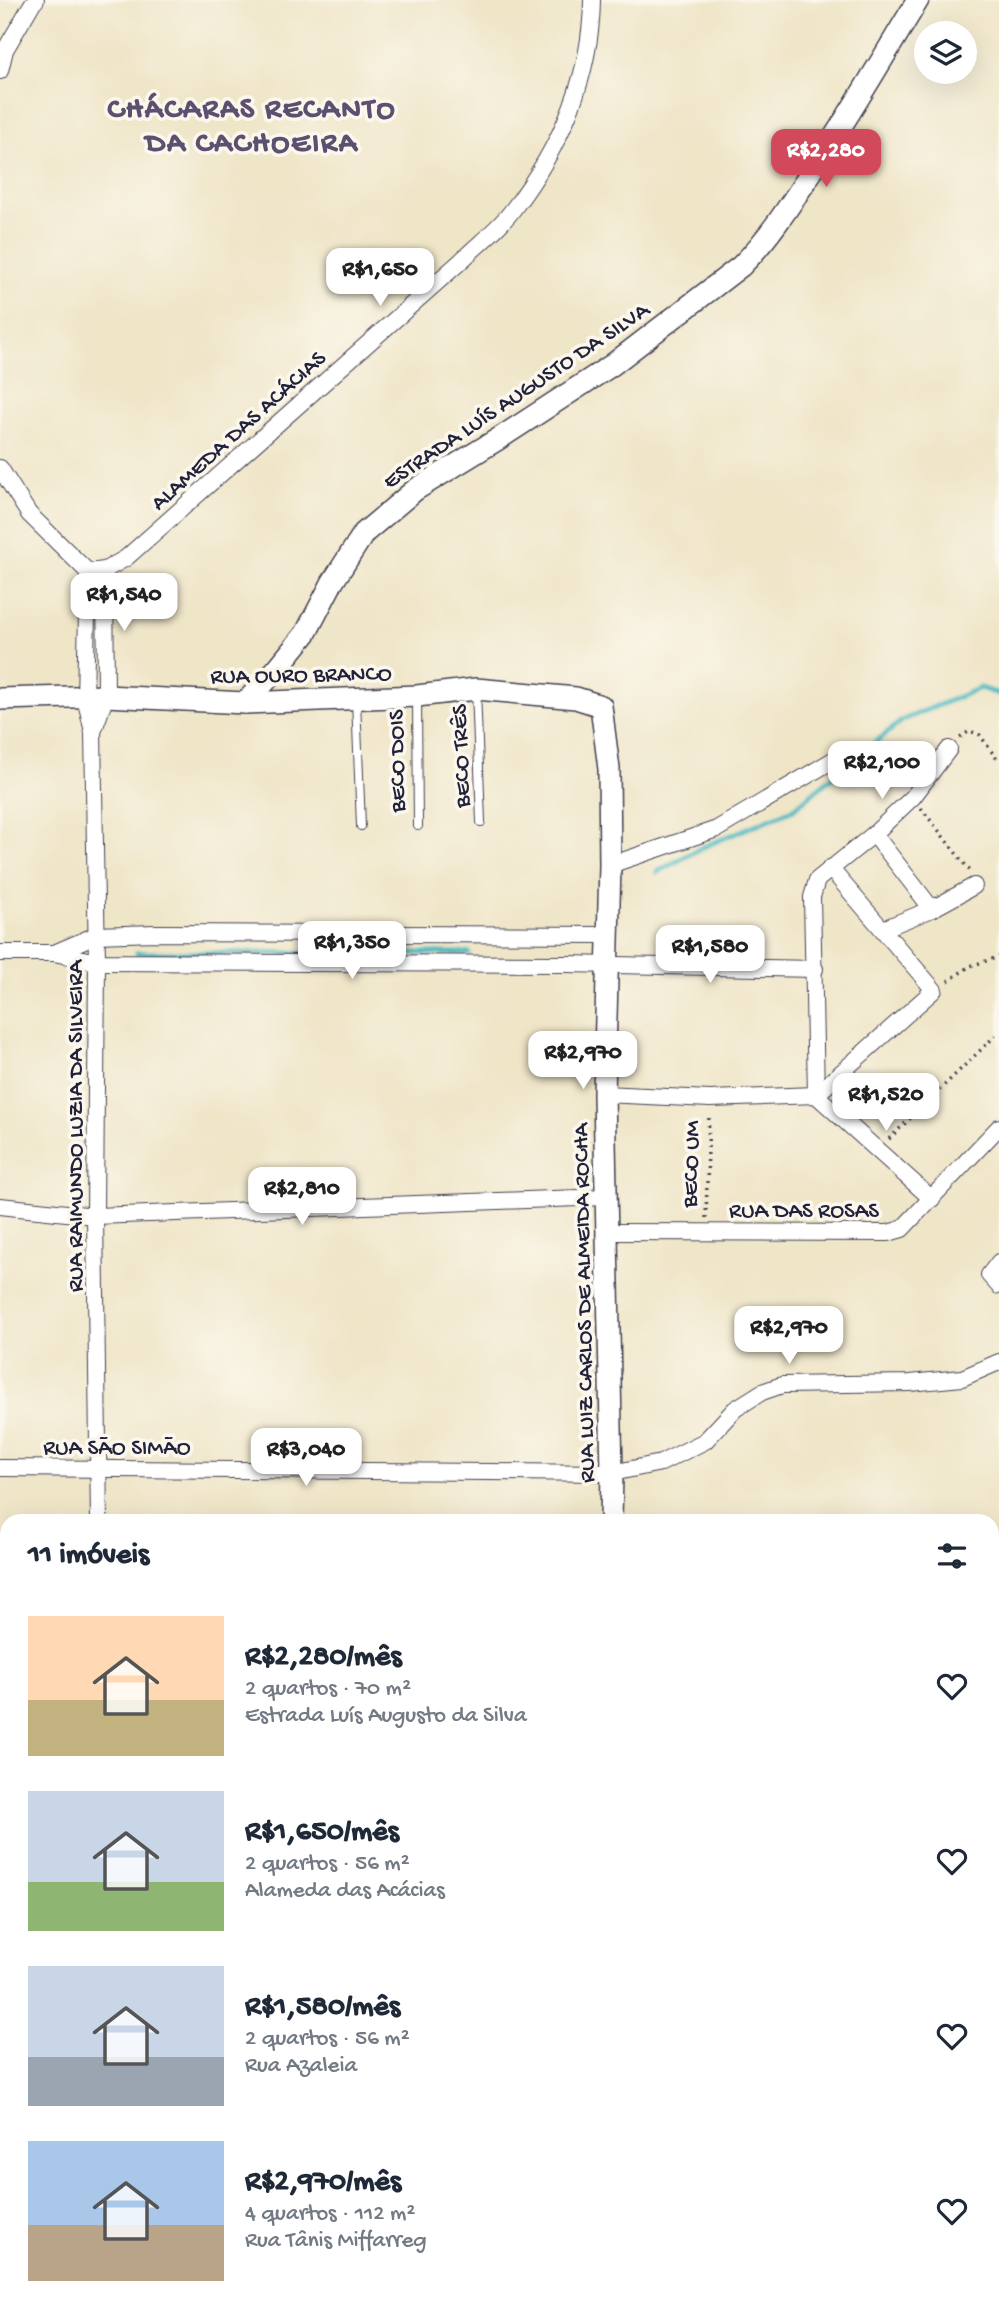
<!DOCTYPE html>
<html lang="pt">
<head>
<meta charset="utf-8">
<style>
	body { margin:0; font-family:"Gochi Hand",sans-serif; background:#f6f6f7; color:#1f2937; height:100vh; display:flex; flex-direction:column; font-size:26px; white-space:nowrap }
	* { box-sizing:border-box; margin:0 }
	p { font-size:23px; color:#747a83 }
	.icon { flex:none; width:38px; height:38px; fill:none; stroke:currentColor; stroke-width:2; stroke-linecap:round; stroke-linejoin:round }
	.map { position:relative; flex:1; overflow:hidden }
	.panel { position:absolute; left:0px; top:1514px; width:999px; height:800px; display:flex; flex-direction:column; background:#fff; border-radius:21px 21px 0 0; box-shadow:0 7px 28px #0002 }
	.panel>* { flex:none }
	.buttons { position:absolute; left:914px; top:21px; display:grid; gap:14px }
	.buttons a { display:grid; place-items:center; width:63px; height:63px; border-radius:50%; background:#fff; box-shadow:0 7px 28px #0002; font-size:35px }
	.price { position:absolute; translate:-50% -60px; padding:0 16px; border-radius:14px; background:#fff; color:#222; font-size:23px; line-height:46px; filter:drop-shadow(0 2px 4px #0008) }
	.price::after { content:''; position:absolute; left:50%; top:42px; width:21px; height:16px; margin-left:-10px; background:inherit; clip-path:polygon(0 0,100% 0,50% 100%) }
	.price.selected { background:#d1495b; color:#fff }
	ul { padding:0; list-style:none }
	li { display:flex; align-items:center; gap:21px; height:175px; padding:0 28px }
	li span { display:grid; place-items:center; flex:none; width:196px; height:140px; border-radius:0px; color:#555 }
	li>.icon { margin-inline-start:auto }
	span .icon { width:84px; height:84px; fill:#fffc; stroke-width:1 }
	li b { font-size:30px }
	h2 { display:flex; justify-content:space-between; align-items:center; height:84px; padding:0 28px; font-size:30px }
	.map>svg:first-child { display:block }
	.green { fill:#a7cf79; stroke:#64785a; stroke-width:2 }
	.water { fill:#4ab9c1; stroke:#366e7e; stroke-width:2 }
	.lines { fill:none; stroke-linecap:round; stroke-linejoin:round }
	.stream { stroke:#4ab9c1; stroke-width:5 }
	.lane-casing { stroke:#413f50; stroke-width:10 }
	.street-casing { stroke:#413f50; stroke-width:18 }
	.secondary-casing { stroke:#413f50; stroke-width:24 }
	.highway-casing { stroke:#413f50; stroke-width:31 }
	.path { stroke:#413f50; stroke-width:3.5; stroke-dasharray:2 5; stroke-linecap:butt }
	.lane { stroke:#fff; stroke-width:8 }
	.street { stroke:#fff; stroke-width:16 }
	.secondary { stroke:#fff; stroke-width:21 }
	.highway { stroke:#fff; stroke-width:28 }
	.labels { text-anchor:middle; stroke-width:7; stroke-linejoin:round; paint-order:stroke }
	.street-label { font-size:23px; fill:#22223b; stroke:#fbf7ec }
	.district-label { font-size:30px; font-weight:bold; letter-spacing:2px; fill:#5b5070; stroke:#fbf7ec }
</style>
</head>
<body>
<div class="map">
<svg width="999" height="2313" viewBox="0 0 999 2313">
	<rect width="100%" height="100%" fill="#fbf7ec"/>
	<filter id="ink" filterUnits="userSpaceOnUse"><feTurbulence type="fractalNoise" baseFrequency=".0143" numOctaves="2"/><feDisplacementMap in="SourceGraphic" scale="14" xChannelSelector="R" yChannelSelector="G"/><feConvolveMatrix kernelMatrix="1 2 1 2 8 2 1 2 1" color-interpolation-filters="sRGB"/></filter>
	<filter id="wash" filterUnits="userSpaceOnUse"><feTurbulence type="fractalNoise" baseFrequency=".00686" numOctaves="4" result="noise"/><feDisplacementMap in="SourceGraphic" scale="28" xChannelSelector="R" yChannelSelector="G"/><feGaussianBlur stdDeviation="1.57" result="paint"/><feColorMatrix in="noise" values="0 0 0 0 0 0 0 0 0 0 0 0 0 0 0 0 0 1.4 0 .05"/><feComposite in="paint" operator="in"/></filter>
	<g filter="url(#wash)">
		<rect width="100%" height="100%" fill="#efe5c7"/>
		<path class="green" d="M999 1743V2142L992 2147V1749Z"/>
		<path class="water" d="M999 1899V2104L992 2107V1905Z"/>
		<g class="lines">
			<g class="stream">
				<path d="M657 872 703 847 793 809 903 720 980 688 999 694"/>
				<path d="M137 953H469"/>
			</g>
		</g>
	</g>
	<g filter="url(#ink)">
		<g class="lines">
			<defs>
				<g id="lane">
					<path d="M476 689 481 822"/>
					<path d="M417 696 418 826"/>
					<path d="M356 700 361 826"/>
					<path d="M992 1652 999 1643"/>
					<path d="M225 2306 239 2313"/>
					<path d="M361 2306 369 2313"/>
					<path d="M134 2313 139 2306"/>
					<path d="M272 2313 292 2306"/>
				</g>
				<g id="street">
					<path d="M0 71 5 50 32 4 36 0"/>
					<path d="M0 468 29 514 88 572 105 570 126 558 461 261C477 245 497 230 511 212 559 150 591 79 592 0"/>
					<path d="M88 572 85 697 93 732 97 962 95 1216 99 1521"/>
					<path d="M93 732 106 696 105 570"/>
					<path d="M874 834 932 909"/>
					<path d="M610 865 717 829 845 753"/>
					<path d="M883 929 932 909 974 886"/>
					<path d="M0 953H54L97 962 566 964 815 969"/>
					<path d="M54 953 96 935 155 933 607 935"/>
					<path d="M604 1094 710 1099 816 1095 934 990 830 868"/>
					<path d="M932 1199 816 1095 812 897 817 880 874 834 913 797 949 749"/>
					<path d="M0 1206 95 1216 605 1197"/>
					<path d="M607 1232 888 1233 902 1229 999 1127"/>
					<path d="M999 1262 989 1275 999 1286"/>
					<path d="M0 1468 612 1473 661 1463 705 1441 735 1409 762 1392 782 1385 910 1383 962 1378 999 1362"/>
					<path d="M992 2250H999"/>
					<path d="M0 2264H7"/>
					<path d="M603 2306V2313"/>
					<path d="M804 2306V2313"/>
					<path d="M93 2313V2306"/>
				</g>
				<g id="secondary">
					<path d="M0 699 106 696 245 703 417 696 476 689 576 698 601 706 609 769 610 865 604 1094 612 1473 611 1521"/>
					<path d="M245 703 276 670 306 633 332 583 364 533 415 490 503 436 612 365 741 266C770 237 792 202 814 168 851 113 884 56 918 0"/>
					<path d="M0 1713H7"/>
					<path d="M0 1735H7"/>
					<path d="M0 1948H7"/>
					<path d="M0 2035H7"/>
				</g>
				<g id="highway">
					<path d="M992 1719 999 1713"/>
					<path d="M0 1992H7"/>
				</g>
			</defs>
			<use href="#lane" class="lane-casing"/>
			<use href="#street" class="street-casing"/>
			<use href="#secondary" class="secondary-casing"/>
			<use href="#highway" class="highway-casing"/>
			<g class="path">
				<path d="M960 737 970 731 980 735 999 762"/>
				<path d="M921 808 970 871"/>
				<path d="M948 981 970 966 999 957"/>
				<path d="M889 1139 998 1033"/>
				<path d="M706 1218 709 1114"/>
				<path d="M992 1840 999 1833"/>
				<path d="M992 1873 999 1866"/>
				<path d="M992 2125 999 2122"/>
			</g>
			<use href="#lane" class="lane"/>
			<use href="#street" class="street"/>
			<use href="#secondary" class="secondary"/>
			<use href="#highway" class="highway"/>
		</g>
	</g>
	<g class="labels">
		<g class="street-label">
			<text transform="translate(515 394) rotate(-34)" y="8">ESTRADA LUÍS AUGUSTO DA SILVA</text>
			<text transform="translate(237 429) rotate(-42)" y="8">ALAMEDA DAS ACÁCIAS</text>
			<text transform="translate(301 673) rotate(-1)" y="8">RUA OURO BRANCO</text>
			<text transform="translate(459 756) rotate(-92)" y="8">BECO TRÊS</text>
			<text transform="translate(395 761) rotate(-91)" y="8">BECO DOIS</text>
			<text transform="translate(74 1126) rotate(-90)" y="8">RUA RAIMUNDO LUZIA DA SILVEIRA</text>
			<text transform="translate(689 1164) rotate(-88)" y="8">BECO UM</text>
			<text x="804" y="1217">RUA DAS ROSAS</text>
			<text transform="translate(582 1303) rotate(-91)" y="8">RUA LUIZ CARLOS DE ALMEIDA ROCHA</text>
			<text x="117" y="1454">RUA SÃO SIMÃO</text>
		</g>
		<g class="district-label">
			<text x="252" y="117">CHÁCARAS RECANTO<tspan x="252" dy="34">DA CACHOEIRA</tspan></text>
		</g>
	</g>
</svg>
<div class="buttons">
<a><svg class="icon" aria-label="layers" viewBox="0 0 24 24"><path d="M12 4l9 5-9 5-9-5zM3 14l9 5 9-5"/></svg></a>
</div>
<b class="price selected" style="left:826px;top:189px">R$2,280</b>
<b class="price" style="left:380px;top:308px">R$1,650</b>
<b class="price" style="left:124px;top:633px">R$1,540</b>
<b class="price" style="left:882px;top:801px">R$2,100</b>
<b class="price" style="left:352px;top:981px">R$1,350</b>
<b class="price" style="left:710px;top:985px">R$1,580</b>
<b class="price" style="left:583px;top:1091px">R$2,970</b>
<b class="price" style="left:886px;top:1133px">R$1,520</b>
<b class="price" style="left:302px;top:1227px">R$2,810</b>
<b class="price" style="left:789px;top:1366px">R$2,970</b>
<b class="price" style="left:306px;top:1488px">R$3,040</b>
<section class="panel">
<h2>11 imóveis<svg class="icon" aria-label="filters" viewBox="0 0 24 24"><path d="M4 7h16M4 17h16"/><circle cx="9" cy="7" r="2"/><circle cx="15" cy="17" r="2"/></svg></h2>
<ul>
<li><span style="background:linear-gradient(#ffd9b3 60%,#c2b280 0)"><svg class="icon" aria-label="home" viewBox="0 0 24 24"><path d="M3 11l9-7 9 7M6 9v11h12V9"/></svg></span><div><b>R$2,280/mês</b><p>2 quartos · 70 m²</p><p>Estrada Luís Augusto da Silva</p></div><svg class="icon" aria-label="heart" viewBox="0 0 24 24"><path d="M12 20l-8-8c-3-5 5-10 8-4 3-6 11-1 8 4z"/></svg></li>
<li><span style="background:linear-gradient(#c9d6e8 65%,#8fb573 0)"><svg class="icon" aria-label="home" viewBox="0 0 24 24"><path d="M3 11l9-7 9 7M6 9v11h12V9"/></svg></span><div><b>R$1,650/mês</b><p>2 quartos · 56 m²</p><p>Alameda das Acácias</p></div><svg class="icon" aria-label="heart" viewBox="0 0 24 24"><path d="M12 20l-8-8c-3-5 5-10 8-4 3-6 11-1 8 4z"/></svg></li>
<li><span style="background:linear-gradient(#c9d6e8 65%,#9aa5b1 0)"><svg class="icon" aria-label="home" viewBox="0 0 24 24"><path d="M3 11l9-7 9 7M6 9v11h12V9"/></svg></span><div><b>R$1,580/mês</b><p>2 quartos · 56 m²</p><p>Rua Azaleia</p></div><svg class="icon" aria-label="heart" viewBox="0 0 24 24"><path d="M12 20l-8-8c-3-5 5-10 8-4 3-6 11-1 8 4z"/></svg></li>
<li><span style="background:linear-gradient(#a9c7e8 60%,#b9a48a 0)"><svg class="icon" aria-label="home" viewBox="0 0 24 24"><path d="M3 11l9-7 9 7M6 9v11h12V9"/></svg></span><div><b>R$2,970/mês</b><p>4 quartos · 112 m²</p><p>Rua Tânis Miffarreg</p></div><svg class="icon" aria-label="heart" viewBox="0 0 24 24"><path d="M12 20l-8-8c-3-5 5-10 8-4 3-6 11-1 8 4z"/></svg></li>
</ul>
</section>
</div>
</body>
</html>
